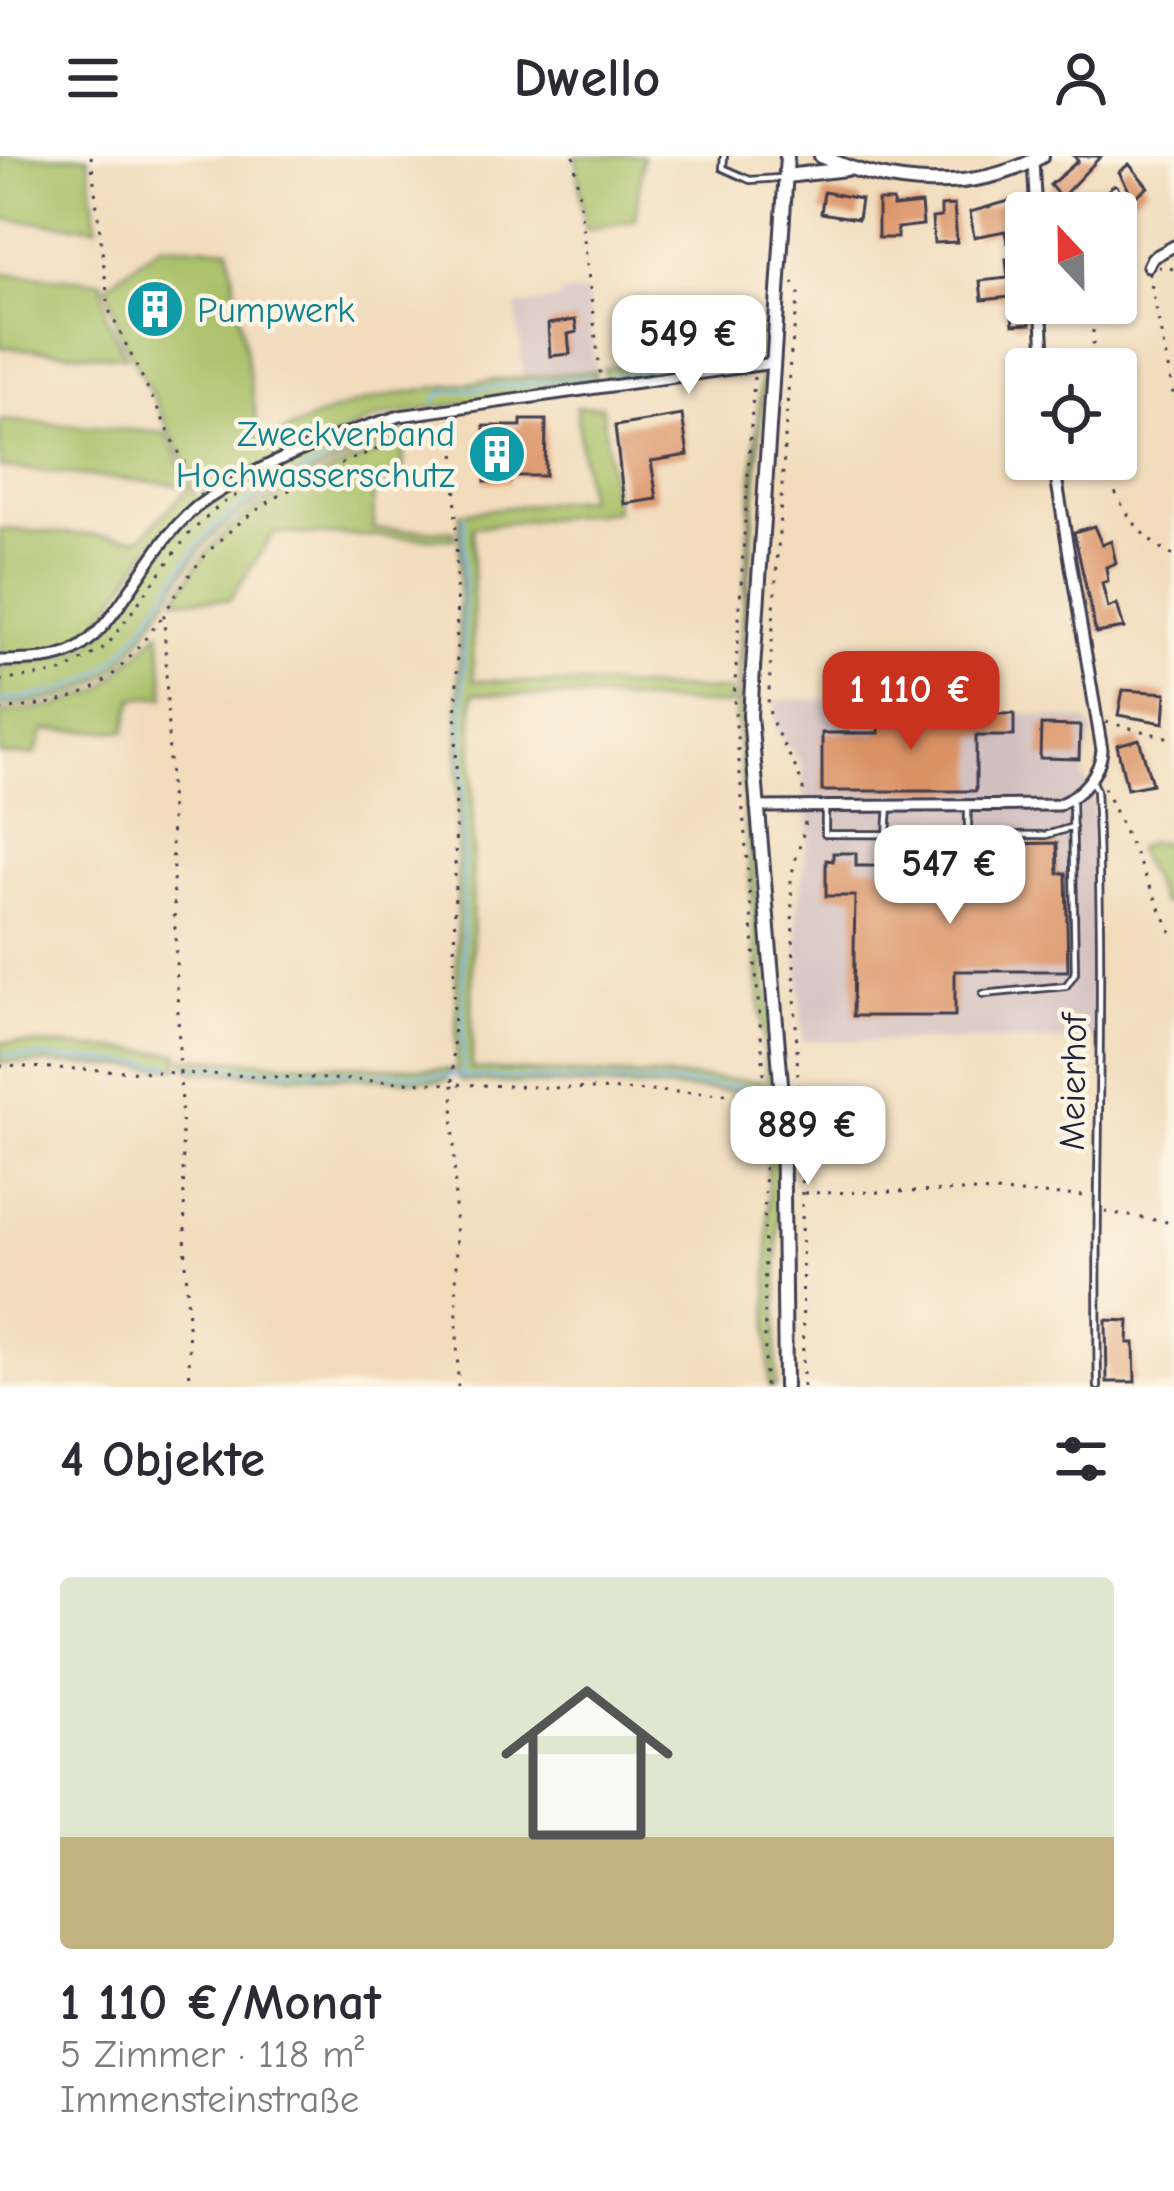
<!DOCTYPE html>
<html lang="de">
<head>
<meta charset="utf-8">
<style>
	body { margin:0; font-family:"Comic Neue",sans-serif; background:#f2f2f3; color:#2b2b33; height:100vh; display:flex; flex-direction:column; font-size:45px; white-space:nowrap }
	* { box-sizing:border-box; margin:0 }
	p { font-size:39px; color:#7c7c81 }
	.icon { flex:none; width:66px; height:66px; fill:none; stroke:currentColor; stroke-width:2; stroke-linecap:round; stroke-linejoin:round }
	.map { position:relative; height:1231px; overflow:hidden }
	.drawer { display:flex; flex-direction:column; background:#fff; flex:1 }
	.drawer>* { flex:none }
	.needle { width:78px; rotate:338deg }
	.tools { position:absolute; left:1005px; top:36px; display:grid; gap:24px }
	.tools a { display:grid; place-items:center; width:132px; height:132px; border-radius:12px; background:#fff; box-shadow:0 3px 9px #0004; font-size:60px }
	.price { position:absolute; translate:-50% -102px; padding:0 27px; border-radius:24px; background:#fff; color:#222; font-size:39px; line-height:78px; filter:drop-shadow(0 3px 6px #0008) }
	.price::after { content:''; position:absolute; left:50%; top:72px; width:36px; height:27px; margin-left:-18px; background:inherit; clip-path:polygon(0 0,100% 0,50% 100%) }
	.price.active { background:#c8321e; color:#fff }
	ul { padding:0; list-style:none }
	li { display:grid; align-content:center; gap:24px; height:636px; padding:0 60px }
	li span { display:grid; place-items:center; height:372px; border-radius:12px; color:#555 }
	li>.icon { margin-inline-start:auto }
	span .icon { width:216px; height:216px; fill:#fffc; stroke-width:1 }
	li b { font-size:51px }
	h2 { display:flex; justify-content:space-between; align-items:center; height:144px; padding:0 60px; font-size:51px }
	header { display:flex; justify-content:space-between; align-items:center; height:156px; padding:0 60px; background:#fff; font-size:54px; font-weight:800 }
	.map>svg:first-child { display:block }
	.industrial { fill:#d2bfc0 }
	.green { fill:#a8c066; stroke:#657150; stroke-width:3 }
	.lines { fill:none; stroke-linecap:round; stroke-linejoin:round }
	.stream { stroke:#7ab3ea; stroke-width:3 }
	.building { fill:#da9164 }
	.lane-casing { stroke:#413e4e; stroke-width:10 }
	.street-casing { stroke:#413e4e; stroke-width:15 }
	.secondary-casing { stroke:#413e4e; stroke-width:18 }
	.path { stroke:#413e4e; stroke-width:3; stroke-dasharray:3 9; stroke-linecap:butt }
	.lane { stroke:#fff; stroke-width:4.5 }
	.street { stroke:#fff; stroke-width:9 }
	.secondary { stroke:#fff; stroke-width:12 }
	.labels { text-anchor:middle; stroke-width:9; stroke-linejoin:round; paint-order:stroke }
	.culture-label { font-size:36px; fill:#0d838f; stroke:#fcf5e5; text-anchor:start }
	.street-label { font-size:36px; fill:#22223b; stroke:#fcf5e5 }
</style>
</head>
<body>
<header><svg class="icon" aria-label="menu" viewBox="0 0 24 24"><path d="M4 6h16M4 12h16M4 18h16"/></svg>Dwello<svg class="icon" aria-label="person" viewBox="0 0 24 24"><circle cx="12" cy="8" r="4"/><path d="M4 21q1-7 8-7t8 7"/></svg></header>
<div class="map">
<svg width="1174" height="1231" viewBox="0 0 1174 1231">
	<rect width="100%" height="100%" fill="#fcf5e5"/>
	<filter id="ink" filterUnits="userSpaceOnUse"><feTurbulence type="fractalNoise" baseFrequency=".00833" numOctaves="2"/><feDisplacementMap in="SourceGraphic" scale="24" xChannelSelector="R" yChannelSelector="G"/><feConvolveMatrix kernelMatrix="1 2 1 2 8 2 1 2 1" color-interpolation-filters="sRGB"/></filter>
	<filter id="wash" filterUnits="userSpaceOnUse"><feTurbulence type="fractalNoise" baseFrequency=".004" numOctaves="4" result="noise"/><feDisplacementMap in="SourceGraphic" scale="48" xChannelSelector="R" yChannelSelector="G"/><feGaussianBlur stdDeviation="2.7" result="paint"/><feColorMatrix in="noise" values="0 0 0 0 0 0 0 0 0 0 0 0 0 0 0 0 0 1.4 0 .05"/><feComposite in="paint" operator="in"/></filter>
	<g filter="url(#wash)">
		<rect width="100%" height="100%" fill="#f1dbbb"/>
		<g class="industrial">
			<path d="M587 136 595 215 524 223 516 150 561 144V138Z"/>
			<path d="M948 541 952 551 1086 564 1093 572 1083 619 1093 643 1097 885H802L797 755 809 677 801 607 777 574 774 544Z"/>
		</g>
		<g class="green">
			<path d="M0 0H88L97 71 0 63Z"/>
			<path d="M576 0H643L635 64 585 74Z"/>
			<path d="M160 89 229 92 260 287C297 270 333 253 373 243 445 226 521 223 595 215V224L590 228 382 260 206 336 199 332 119 175 107 129Z"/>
			<path d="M0 117 102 125 107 162 126 201 0 191Z"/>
			<path d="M763 174 756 196 734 207 612 226 605 222 603 212 727 194Z"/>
			<path d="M761 214 765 218 741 523 753 699 772 874 778 1041 776 1231H769L767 927 736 552Z"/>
			<path d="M602 250 615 355 473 371V524L731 535V549L473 537 472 913 761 925 757 936 462 925 456 919 460 357 587 342 576 251Z"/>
			<path d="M412 261 415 274C349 306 275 325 218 375 200 391 186 413 173 434 120 517 103 543 0 550V509C28 507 75 503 96 482 132 448 149 397 187 365 249 312 335 282 412 261Z"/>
			<path d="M0 264 166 277 197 341 195 348C179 363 161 376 148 394 102 459 91 503 0 500V373L140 382 191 330 0 311Z"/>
			<path d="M404 286 403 324 373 327 374 373 454 375V383L274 377 230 444 175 443C187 425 198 405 213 389 262 337 340 312 404 286Z"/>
			<path d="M160 475 165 541 134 542 125 575 44 574 35 599H0V557L57 550 102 533Z"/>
			<path d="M1174 686V744L1162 748 1136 693 1147 687Z"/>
			<path d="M0 886 178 897V912L0 906Z"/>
			<path d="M183 902 451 914 446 924 440 925 191 915Z"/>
		</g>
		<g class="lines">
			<g class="stream">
				<path d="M610 220 726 203 752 189"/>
				<path d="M434 246 442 236 590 222"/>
				<path d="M0 545C100 536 117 511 171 429 184 409 197 387 215 371 268 325 337 301 402 275L412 267"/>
				<path d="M0 899 173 909"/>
				<path d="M191 910 750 931"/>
				<path d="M463 921 464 361"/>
			</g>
		</g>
		<g id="blocks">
			<g class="building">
				<path d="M1074 0H1101L1061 42 1050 29 1078 5Z"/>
				<path d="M1129 8 1148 31 1133 42 1119 16Z"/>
				<path d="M824 36 861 43 858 63 821 57Z"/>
				<path d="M878 45H893V51L921 48 923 69 897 72V82H878Z"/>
				<path d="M1009 45 1014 68 1026 66V83L1007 86 1005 75 974 81 970 56Z"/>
				<path d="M954 49 957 86 934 87 932 62 941 61V50Z"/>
				<path d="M1020 101 1021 150H1029L1030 168 1013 169 1010 141 982 144 980 125 1008 122 1006 103Z"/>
				<path d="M575 164 577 176 568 178 570 198 550 200 548 168Z"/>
				<path d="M682 259 688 299 651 305 657 343 624 348 615 270Z"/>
				<path d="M521 264H546L545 320H510V326H485L484 270H521Z"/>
				<path d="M1094 370 1102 389 1111 385 1116 407 1106 411 1108 425 1102 427 1108 452 1117 448 1124 472 1096 477 1074 376Z"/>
				<path d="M1123 534 1166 537 1164 567 1118 559Z"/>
				<path d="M879 557 1014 558V580H976V635H822V577H879Z"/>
				<path d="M1041 569 1080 570 1079 603 1040 602Z"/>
				<path d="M1139 583 1152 628 1127 633 1117 589Z"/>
				<path d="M1057 687 1058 717H1066L1068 815H955V860H853L855 740H826V704L833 705V697H856V710H918V718L1003 715V688Z"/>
				<path d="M1106 1164 1129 1165 1128 1187H1134L1135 1226H1107Z"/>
			</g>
		</g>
	</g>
	<g filter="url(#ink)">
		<use href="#blocks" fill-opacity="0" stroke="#413e4e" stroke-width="3"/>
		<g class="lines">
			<defs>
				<g id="lane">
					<path d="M724 0 723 12 750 24 781 22"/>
					<path d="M1085 57 1115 33"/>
					<path d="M1092 626 1096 634C1106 833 1094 1032 1098 1231"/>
					<path d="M968 648V679"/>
					<path d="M825 652V678L1046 679 1073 671"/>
					<path d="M887 678 889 649"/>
					<path d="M983 838 1066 830 1075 817 1072 646"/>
				</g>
				<g id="street">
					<path d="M1033 5 1036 57"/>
					<path d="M1148 110 1152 102 1174 90"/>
					<path d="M1041 147 1045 213"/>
					<path d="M0 505C23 504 51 506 73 495 121 471 150 381 206 344 264 306 334 279 400 260L773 207"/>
					<path d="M756 651 1058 649C1081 639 1100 618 1102 594L1053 303"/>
				</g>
				<g id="secondary">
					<path d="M821 0C889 32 974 38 1042 0"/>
					<path d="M786 20 846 13"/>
					<path d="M785 1231 782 939 750 559 787 0"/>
				</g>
			</defs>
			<use href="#lane" class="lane-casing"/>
			<use href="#street" class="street-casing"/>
			<use href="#secondary" class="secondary-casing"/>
			<g class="path">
				<path d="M91 0 109 154 200 339"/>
				<path d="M574 0 601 224"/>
				<path d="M1116 111 1136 110"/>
				<path d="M1158 111 1174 113"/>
				<path d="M1149 117 1174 242"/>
				<path d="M793 126 799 138 790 204 768 549C774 583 798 604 804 638"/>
				<path d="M1093 213V147"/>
				<path d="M754 221 734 543 764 917 765 1231"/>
				<path d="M455 262 457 519 453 928 762 939"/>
				<path d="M1102 303C1114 341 1137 383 1174 400"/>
				<path d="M0 525 62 516 106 491 188 379 221 348 242 336"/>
				<path d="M0 554C95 544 105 535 163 460"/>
				<path d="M1106 566 1174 583"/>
				<path d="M1104 632 1174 782"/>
				<path d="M0 910 180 917 164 459C209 377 264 343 348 305 377 292 406 284 433 266"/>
				<path d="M804 1037 970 1035 1088 1040"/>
				<path d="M1105 1056 1174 1067"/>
				<path d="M190 1231 180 917 453 928 458 1231"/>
				<path d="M803 1231 802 1037 791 726C793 703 805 683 805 660"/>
			</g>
			<use href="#lane" class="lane"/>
			<use href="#street" class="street"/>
			<use href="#secondary" class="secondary"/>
		</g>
	</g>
	<defs>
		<symbol id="building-disc" viewBox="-11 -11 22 22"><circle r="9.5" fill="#0f9aa8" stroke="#fcf5e5"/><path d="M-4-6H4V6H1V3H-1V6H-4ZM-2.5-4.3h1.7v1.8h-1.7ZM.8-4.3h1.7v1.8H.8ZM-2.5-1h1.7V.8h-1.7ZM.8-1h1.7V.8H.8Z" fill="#fff"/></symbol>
	</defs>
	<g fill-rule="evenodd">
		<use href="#building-disc" x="122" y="120" width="66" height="66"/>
		<use href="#building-disc" x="464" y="265" width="66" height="66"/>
	</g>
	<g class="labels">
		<g class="culture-label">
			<text x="197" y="166">Pumpwerk</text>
			<text x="455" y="290" text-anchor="end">Zweckverband<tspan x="455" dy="41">Hochwasserschutz</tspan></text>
		</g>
		<g class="street-label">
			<text transform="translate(1072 926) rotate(-89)" y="13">Meierhof</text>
		</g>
	</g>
</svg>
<div class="tools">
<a><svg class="needle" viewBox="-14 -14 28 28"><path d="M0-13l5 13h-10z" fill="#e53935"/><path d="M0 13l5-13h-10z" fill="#7c7c81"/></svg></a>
<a><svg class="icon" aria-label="locate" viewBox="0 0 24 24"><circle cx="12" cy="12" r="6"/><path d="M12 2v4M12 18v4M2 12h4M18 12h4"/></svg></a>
</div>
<b class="price" style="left:689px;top:241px">549 €</b>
<b class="price active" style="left:911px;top:597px">1 110 €</b>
<b class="price" style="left:950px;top:771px">547 €</b>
<b class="price" style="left:808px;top:1032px">889 €</b>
</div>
<section class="drawer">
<h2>4 Objekte<svg class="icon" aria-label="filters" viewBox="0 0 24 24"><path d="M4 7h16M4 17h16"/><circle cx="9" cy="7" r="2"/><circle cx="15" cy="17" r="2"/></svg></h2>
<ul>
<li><span style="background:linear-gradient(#dfe7d0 70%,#c2b280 0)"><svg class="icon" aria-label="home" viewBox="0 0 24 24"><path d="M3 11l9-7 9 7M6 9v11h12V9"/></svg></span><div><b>1 110 €/Monat</b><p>5 Zimmer · 118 m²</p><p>Immensteinstraße</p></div></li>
</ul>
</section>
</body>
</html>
